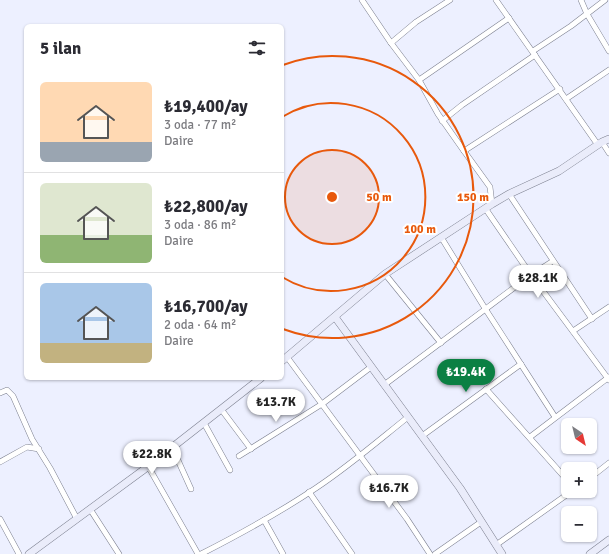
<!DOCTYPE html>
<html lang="tr">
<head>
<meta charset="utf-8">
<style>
	body { margin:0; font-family:Signika,sans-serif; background:#f2f2f3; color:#2b2b33; height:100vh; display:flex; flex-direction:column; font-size:15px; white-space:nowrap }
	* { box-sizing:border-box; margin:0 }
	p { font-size:13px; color:#7c7c81 }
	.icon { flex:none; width:22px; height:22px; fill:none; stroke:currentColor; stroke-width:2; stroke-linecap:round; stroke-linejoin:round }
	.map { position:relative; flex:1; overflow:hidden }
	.details { position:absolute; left:24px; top:24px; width:260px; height:356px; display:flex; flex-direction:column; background:#fff; border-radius:6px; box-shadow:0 1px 3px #0004 }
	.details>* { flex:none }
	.needle { width:26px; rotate:145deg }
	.controls { position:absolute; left:561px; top:418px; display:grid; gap:8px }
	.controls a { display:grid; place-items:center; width:36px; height:36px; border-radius:6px; background:#fff; box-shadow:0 1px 3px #0004; font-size:20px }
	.price { position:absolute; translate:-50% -34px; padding:0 9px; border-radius:14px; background:#fff; color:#222; font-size:13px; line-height:26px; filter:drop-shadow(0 1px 2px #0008) }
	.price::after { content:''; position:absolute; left:50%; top:24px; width:12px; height:9px; margin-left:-6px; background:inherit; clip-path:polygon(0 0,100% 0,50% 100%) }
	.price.active { background:#0b8043; color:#fff }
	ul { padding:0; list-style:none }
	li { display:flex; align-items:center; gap:12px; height:100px; padding:0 16px }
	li+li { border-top:1px solid #e1e1e2 }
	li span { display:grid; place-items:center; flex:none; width:112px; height:80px; border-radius:6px; color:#555 }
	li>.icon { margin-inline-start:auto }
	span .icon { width:48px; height:48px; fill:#fffc; stroke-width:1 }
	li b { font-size:17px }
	h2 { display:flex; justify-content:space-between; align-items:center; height:48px; padding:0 16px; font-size:17px }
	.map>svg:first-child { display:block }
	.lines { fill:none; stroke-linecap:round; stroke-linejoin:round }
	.street-casing { stroke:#7d8090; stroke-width:6 }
	.secondary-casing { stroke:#7d8090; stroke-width:8 }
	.street { stroke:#fff; stroke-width:5 }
	.secondary { stroke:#eaecfa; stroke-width:7 }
	.ring { fill:none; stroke:#e8590c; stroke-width:2 }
	.centre { fill:#e8590c; stroke:#fff; stroke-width:2 }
	.ring-label { font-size:12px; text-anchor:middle; font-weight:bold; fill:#e8590c; stroke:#fff; stroke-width:4; stroke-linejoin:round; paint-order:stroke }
</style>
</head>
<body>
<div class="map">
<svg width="609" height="554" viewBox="0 0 609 554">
	<rect width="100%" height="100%" fill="#edf0ff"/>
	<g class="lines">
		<defs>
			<g id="street">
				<path d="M362 0 391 43 419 80 438 114 464 151 560 89"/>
				<path d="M496 0 598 145"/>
				<path d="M581 0 587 14 609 51"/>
				<path d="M391 43 416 22 450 0"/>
				<path d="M533 51 571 26 605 0"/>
				<path d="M419 80 509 18"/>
				<path d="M566 99 609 70"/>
				<path d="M442 121 462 105 535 55"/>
				<path d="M602 142 609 153"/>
				<path d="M464 151 490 187 492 204"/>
				<path d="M509 194 592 319"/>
				<path d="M485 208 531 275 609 380"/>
				<path d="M441 237 486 310 555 417"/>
				<path d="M385 274 441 343"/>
				<path d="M573 331 609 307"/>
				<path d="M287 357 407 519 430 554"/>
				<path d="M384 385 531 275 553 261"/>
				<path d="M486 389 568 481"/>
				<path d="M0 393 7 390 13 396 32 439 50 468 77 519"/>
				<path d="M221 409 251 449"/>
				<path d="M204 423 230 470"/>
				<path d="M422 436 521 364"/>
				<path d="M530 437 609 377"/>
				<path d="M172 447 191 489"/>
				<path d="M239 456 322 404 371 367"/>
				<path d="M0 462 27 447 39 449"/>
				<path d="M148 466 198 554"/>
				<path d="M590 478 609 463"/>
				<path d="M309 492 352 554"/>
				<path d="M90 509 119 554"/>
				<path d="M0 519 19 554"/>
				<path d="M264 520 283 554"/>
				<path d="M496 545 572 491"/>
				<path d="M201 554C240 534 279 513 316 488 348 467 378 441 408 417"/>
				<path d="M435 554 481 522"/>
			</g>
			<g id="secondary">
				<path d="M335 317 460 488 502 554"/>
				<path d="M282 361 385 274 492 204 509 194 559 171 602 142 609 139"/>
				<path d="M29 554 142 471 261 378"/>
				<path d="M590 554 609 540"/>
			</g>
		</defs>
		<use href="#street" class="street-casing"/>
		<use href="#secondary" class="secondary-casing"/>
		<use href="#street" class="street"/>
		<use href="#secondary" class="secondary"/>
	</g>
	<circle cx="332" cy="197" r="47" fill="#e8590c" fill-opacity=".12"/>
	<g class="ring">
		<circle cx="332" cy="197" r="47"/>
		<path d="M282 117A94 94 0 1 1 282 277"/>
		<path d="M283 65A141 141 0 1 1 283 329"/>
	</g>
	<circle cx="332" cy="197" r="6" class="centre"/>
	<g class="ring-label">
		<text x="379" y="201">50 m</text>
		<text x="473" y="201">150 m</text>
		<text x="420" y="233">100 m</text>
	</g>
</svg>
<div class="controls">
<a><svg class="needle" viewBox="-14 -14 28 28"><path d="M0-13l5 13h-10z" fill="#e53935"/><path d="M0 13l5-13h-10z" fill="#7c7c81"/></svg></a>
<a>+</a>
<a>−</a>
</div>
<b class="price" style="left:538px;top:299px">₺28.1K</b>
<b class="price active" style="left:466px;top:393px">₺19.4K</b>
<b class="price" style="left:276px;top:423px">₺13.7K</b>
<b class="price" style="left:152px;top:475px">₺22.8K</b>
<b class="price" style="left:389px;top:509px">₺16.7K</b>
<section class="details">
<h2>5 ilan<svg class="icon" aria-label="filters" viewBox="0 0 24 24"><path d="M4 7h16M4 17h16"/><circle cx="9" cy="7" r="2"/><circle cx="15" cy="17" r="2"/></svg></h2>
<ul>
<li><span style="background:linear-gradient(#ffd9b3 75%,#9aa5b1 0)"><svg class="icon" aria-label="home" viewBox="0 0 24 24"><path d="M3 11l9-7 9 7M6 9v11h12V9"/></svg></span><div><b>₺19,400/ay</b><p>3 oda · 77 m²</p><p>Daire</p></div></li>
<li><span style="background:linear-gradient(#dfe7d0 65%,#8fb573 0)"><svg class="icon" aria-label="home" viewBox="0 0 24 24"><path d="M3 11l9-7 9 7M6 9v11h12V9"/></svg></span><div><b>₺22,800/ay</b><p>3 oda · 86 m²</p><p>Daire</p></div></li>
<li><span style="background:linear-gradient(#a9c7e8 75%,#c2b280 0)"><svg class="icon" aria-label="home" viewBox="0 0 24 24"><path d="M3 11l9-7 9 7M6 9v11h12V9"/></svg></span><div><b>₺16,700/ay</b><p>2 oda · 64 m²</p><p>Daire</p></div></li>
</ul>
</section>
</div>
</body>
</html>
